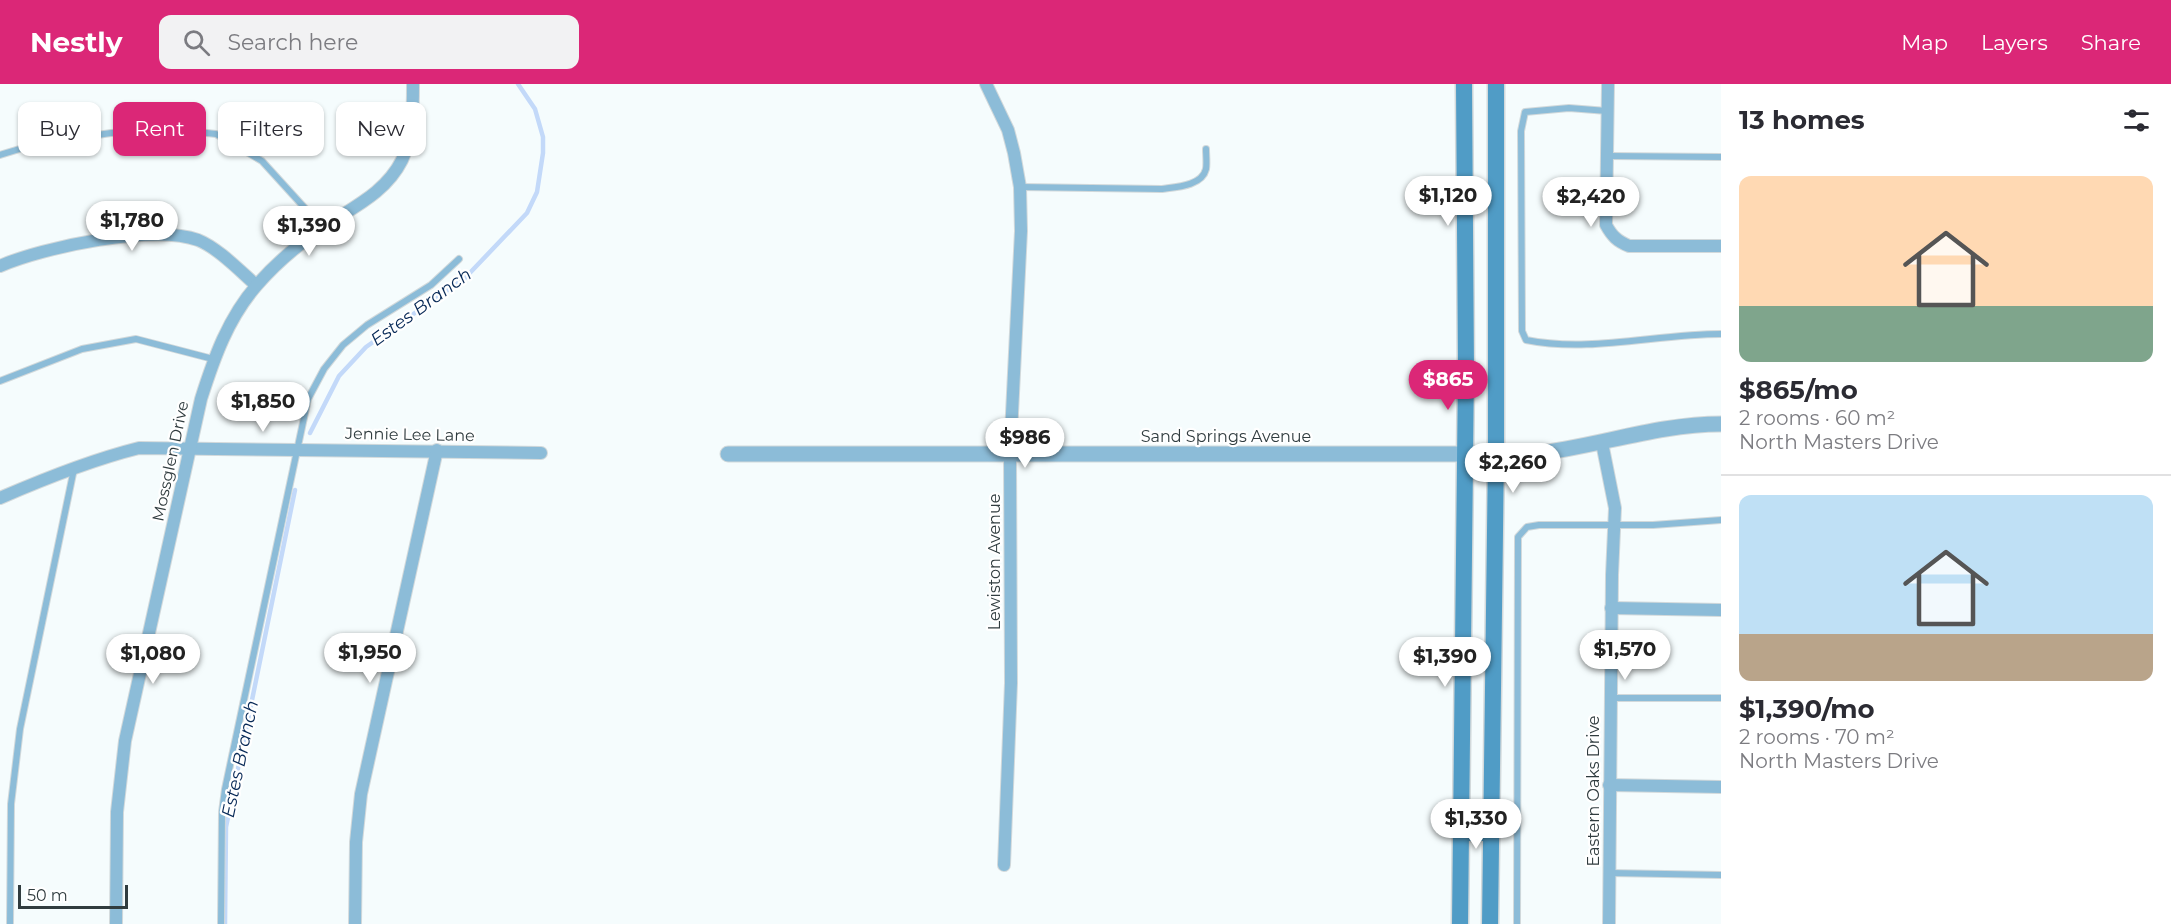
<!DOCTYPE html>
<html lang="en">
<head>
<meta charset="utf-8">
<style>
	body { margin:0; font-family:Montserrat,sans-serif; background:#f2f2f3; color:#2b2b33; height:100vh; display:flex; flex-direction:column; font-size:22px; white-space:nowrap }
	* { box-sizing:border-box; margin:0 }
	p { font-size:20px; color:#7c7c81 }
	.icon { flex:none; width:33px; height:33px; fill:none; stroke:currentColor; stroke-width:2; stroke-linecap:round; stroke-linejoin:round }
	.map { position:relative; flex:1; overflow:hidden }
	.sheet { display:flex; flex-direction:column; background:#fff; width:450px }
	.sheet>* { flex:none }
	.guide { position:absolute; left:18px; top:18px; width:570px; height:54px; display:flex; gap:12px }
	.scale { position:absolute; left:18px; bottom:15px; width:110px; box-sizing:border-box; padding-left:6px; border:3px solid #303c3f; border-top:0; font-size:16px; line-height:21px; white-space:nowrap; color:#303c3f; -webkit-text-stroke:4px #fff; paint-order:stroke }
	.price { position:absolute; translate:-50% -51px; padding:0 14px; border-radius:21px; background:#fff; color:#222; font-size:20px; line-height:39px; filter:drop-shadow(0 2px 3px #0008) }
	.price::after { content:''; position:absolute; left:50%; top:36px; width:18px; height:14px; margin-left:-9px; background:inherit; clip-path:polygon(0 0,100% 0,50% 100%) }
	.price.on { background:#db2777; color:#fff }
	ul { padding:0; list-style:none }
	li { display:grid; align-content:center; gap:12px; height:318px; padding:0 18px }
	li+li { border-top:2px solid #e1e1e2 }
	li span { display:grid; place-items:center; height:186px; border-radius:12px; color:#555 }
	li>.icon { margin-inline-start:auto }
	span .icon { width:108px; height:108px; fill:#fffc; stroke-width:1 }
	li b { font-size:26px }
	h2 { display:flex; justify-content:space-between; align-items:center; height:72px; padding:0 18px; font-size:26px }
	.pill { padding:0 21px; border-radius:12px; background:#fff; box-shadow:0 2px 4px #0004; font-size:21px; line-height:54px }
	.pill.on { background:#db2777; color:#fff }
	header { display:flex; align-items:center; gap:36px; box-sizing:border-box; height:84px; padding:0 30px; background:#db2777; color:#fff }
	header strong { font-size:28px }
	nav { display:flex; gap:33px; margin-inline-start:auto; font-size:21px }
	.search { width:420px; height:54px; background:#f2f2f3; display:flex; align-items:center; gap:15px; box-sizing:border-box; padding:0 21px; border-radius:12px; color:#7c7c81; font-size:22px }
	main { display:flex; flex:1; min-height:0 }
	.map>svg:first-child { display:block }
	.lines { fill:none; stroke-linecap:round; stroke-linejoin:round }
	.stream { stroke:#c3d9f9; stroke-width:4.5 }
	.service-casing { stroke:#d2d9db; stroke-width:8 }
	.minor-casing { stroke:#d2d9db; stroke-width:14 }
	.tertiary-casing { stroke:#d2d9db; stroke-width:17 }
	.secondary-casing { stroke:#d2d9db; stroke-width:19 }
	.service { stroke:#8cbcd8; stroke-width:6 }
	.minor { stroke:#8cbcd8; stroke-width:12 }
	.tertiary { stroke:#8cbcd8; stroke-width:15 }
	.secondary { stroke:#509cc6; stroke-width:16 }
	.labels { text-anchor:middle; stroke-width:4.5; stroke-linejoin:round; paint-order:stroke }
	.street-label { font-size:16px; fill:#303c3f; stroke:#fff }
	.water-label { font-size:18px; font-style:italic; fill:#062856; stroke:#fff }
</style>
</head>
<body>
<header>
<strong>Nestly</strong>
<div class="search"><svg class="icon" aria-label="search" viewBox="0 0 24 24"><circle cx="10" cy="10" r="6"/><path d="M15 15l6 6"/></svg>Search here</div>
<nav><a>Map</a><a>Layers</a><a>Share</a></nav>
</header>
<main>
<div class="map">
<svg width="1721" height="840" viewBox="0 0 1721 840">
	<rect width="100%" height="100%" fill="#f5fcfd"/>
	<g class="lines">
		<g class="stream">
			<path d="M310 349 339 292 366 263 465 194 527 129 537 108 543 69V53L535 25 518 0"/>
			<path d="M225 840 226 743 295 406"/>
		</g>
		<defs>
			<g id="service">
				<path d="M1607 27 1569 24 1525 28 1521 47 1522 247 1526 256C1590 269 1656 250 1721 250"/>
				<path d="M0 71 36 60 111 49 179 46 216 50 262 77 323 144"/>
				<path d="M1608 72 1721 73"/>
				<path d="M1020 103 1162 105C1176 103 1202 102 1206 85 1207 79 1206 71 1206 65"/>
				<path d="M0 297 82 265 136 255 213 275"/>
				<path d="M1610 614H1721"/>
				<path d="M1610 789 1721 791"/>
				<path d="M10 840 11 720 20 645 74 385"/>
				<path d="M221 840 222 728 225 705 308 315 324 285 343 261 367 241 431 201 459 175"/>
				<path d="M1517 840 1518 453 1527 443 1539 441H1653L1721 436"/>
			</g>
			<g id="minor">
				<path d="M986 0 1008 46 1014 69 1020 103 1021 147 1010 370 1011 599 1004 781"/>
				<path d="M1608 0 1606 141C1612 152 1617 157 1629 162H1721"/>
				<path d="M0 182C43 163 154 140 198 156 218 164 240 187 256 201"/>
				<path d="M1602 359 1615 424 1612 491 1609 840"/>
				<path d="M0 414C46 394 91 376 139 364L541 369"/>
				<path d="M1611 524 1721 526"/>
				<path d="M1609 701 1721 703"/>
				<path d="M116 840 117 728 125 657 201 315C214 274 228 234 257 201 276 179 299 160 322 144 351 124 385 110 402 76 413 53 413 25 413 0"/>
				<path d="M355 840 356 758 361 710 437 366"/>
			</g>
			<path id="tertiary" d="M728 370H1533C1596 363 1657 340 1721 340"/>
			<g id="secondary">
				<path d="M1460 749H1491"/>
				<path d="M1460 840 1466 286 1464 0"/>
				<path d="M1490 840 1496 369V0"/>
			</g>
		</defs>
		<use href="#service" class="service-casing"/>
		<use href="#minor" class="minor-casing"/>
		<use href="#tertiary" class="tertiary-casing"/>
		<use href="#secondary" class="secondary-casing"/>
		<use href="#service" class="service"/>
		<use href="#minor" class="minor"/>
		<use href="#tertiary" class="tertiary"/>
		<use href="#secondary" class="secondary"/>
	</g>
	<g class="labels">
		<g class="street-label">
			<text transform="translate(410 350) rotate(1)" y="6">Jennie Lee Lane</text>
			<text x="1226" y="358">Sand Springs Avenue</text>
			<text transform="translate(170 377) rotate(-78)" y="6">Mossglen Drive</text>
			<text transform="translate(994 478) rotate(-90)" y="6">Lewiston Avenue</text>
			<text transform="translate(1593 707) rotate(-90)" y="6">Eastern Oaks Drive</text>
		</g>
		<g class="water-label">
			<text transform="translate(421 223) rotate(-36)" y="6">Estes Branch</text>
			<text transform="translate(240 675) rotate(-78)" y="6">Estes Branch</text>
		</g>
	</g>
</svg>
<div class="scale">50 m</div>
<b class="price" style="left:1448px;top:143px">$1,120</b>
<b class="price" style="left:1591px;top:144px">$2,420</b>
<b class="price" style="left:132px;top:168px">$1,780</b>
<b class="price" style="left:309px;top:173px">$1,390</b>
<b class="price on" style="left:1448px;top:327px">$865</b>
<b class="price" style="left:263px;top:349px">$1,850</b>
<b class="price" style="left:1025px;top:385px">$986</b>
<b class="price" style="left:1513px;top:410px">$2,260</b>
<b class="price" style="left:1625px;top:597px">$1,570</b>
<b class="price" style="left:370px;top:600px">$1,950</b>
<b class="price" style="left:153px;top:601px">$1,080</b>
<b class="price" style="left:1445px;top:604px">$1,390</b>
<b class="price" style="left:1476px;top:766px">$1,330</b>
<div class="guide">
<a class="pill">Buy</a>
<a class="pill on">Rent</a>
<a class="pill">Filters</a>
<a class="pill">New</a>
</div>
</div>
<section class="sheet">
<h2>13 homes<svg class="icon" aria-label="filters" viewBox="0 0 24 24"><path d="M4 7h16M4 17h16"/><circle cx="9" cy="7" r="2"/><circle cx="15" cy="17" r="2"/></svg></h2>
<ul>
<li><span style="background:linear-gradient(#ffd9b3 70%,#7fa58c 0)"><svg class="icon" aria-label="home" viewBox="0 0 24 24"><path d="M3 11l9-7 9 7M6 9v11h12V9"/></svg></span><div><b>$865/mo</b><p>2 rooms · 60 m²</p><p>North Masters Drive</p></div></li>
<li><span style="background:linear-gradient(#bfe0f5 75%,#b9a48a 0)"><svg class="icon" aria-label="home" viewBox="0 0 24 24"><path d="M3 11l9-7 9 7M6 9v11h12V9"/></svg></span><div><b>$1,390/mo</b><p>2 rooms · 70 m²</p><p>North Masters Drive</p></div></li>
</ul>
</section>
</main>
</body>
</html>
